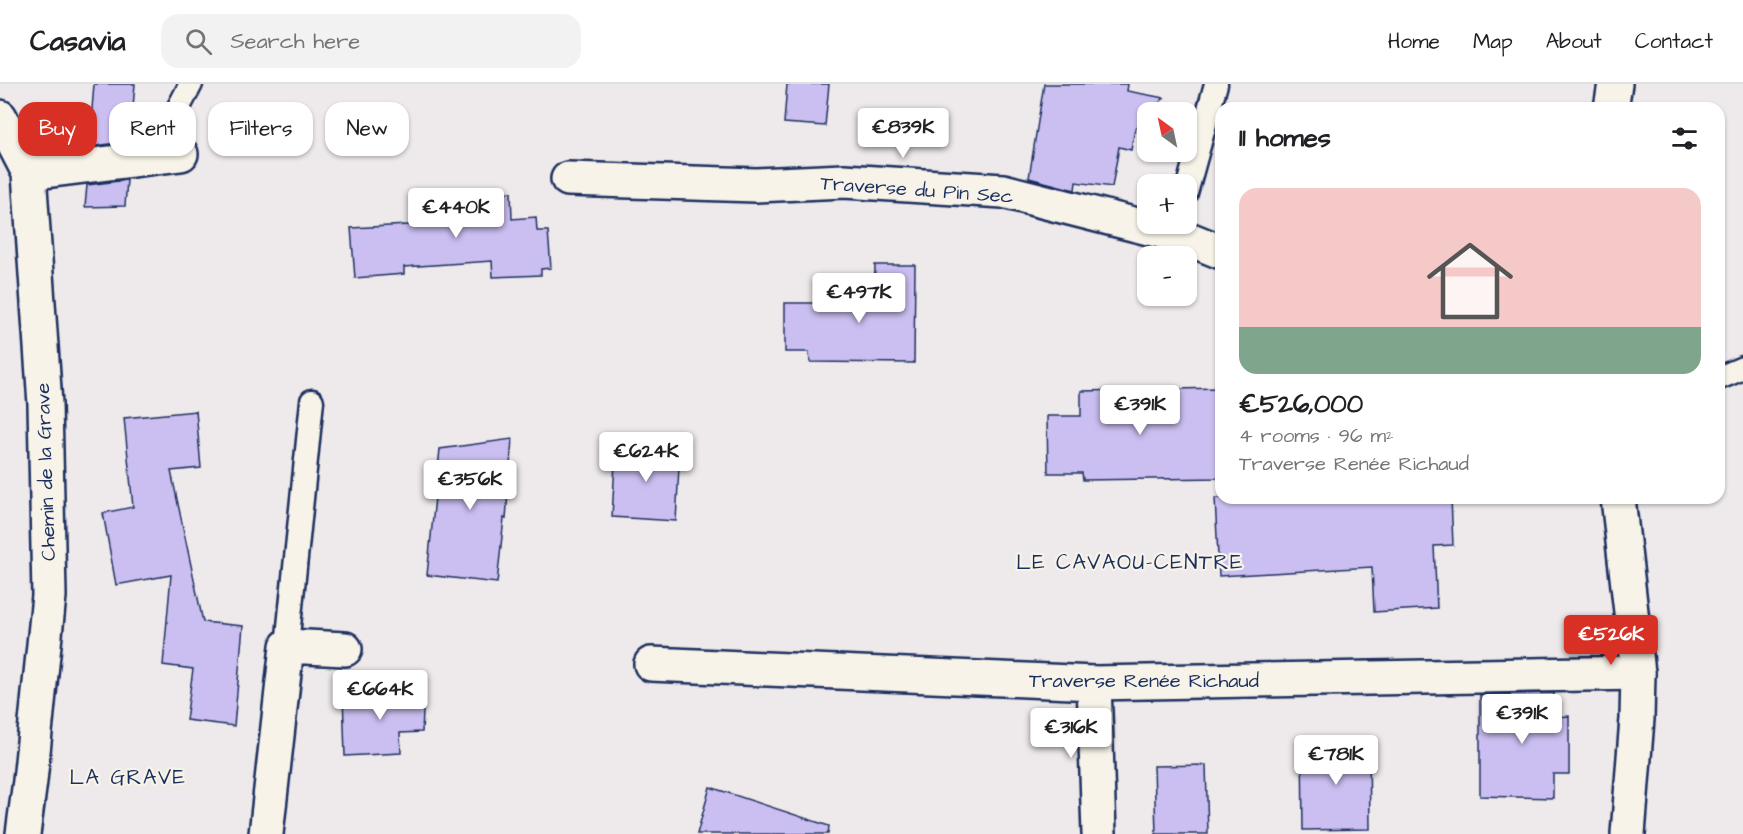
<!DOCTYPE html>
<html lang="en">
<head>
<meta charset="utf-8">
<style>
	body { margin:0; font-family:"Architects Daughter",sans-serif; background:#f2f2f2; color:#202124; height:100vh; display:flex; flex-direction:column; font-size:22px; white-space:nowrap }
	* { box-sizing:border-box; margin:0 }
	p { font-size:20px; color:#757577 }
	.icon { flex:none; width:33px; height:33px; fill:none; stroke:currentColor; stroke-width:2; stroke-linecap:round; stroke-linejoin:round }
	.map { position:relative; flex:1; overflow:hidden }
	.drawer { position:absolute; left:1215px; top:18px; width:510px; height:402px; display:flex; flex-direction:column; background:#fff; border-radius:18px; box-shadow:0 2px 4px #0004 }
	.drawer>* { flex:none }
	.hud { position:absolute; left:18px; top:18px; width:570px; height:54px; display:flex; gap:12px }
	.needle { width:39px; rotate:327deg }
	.controls { position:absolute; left:1137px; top:18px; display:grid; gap:12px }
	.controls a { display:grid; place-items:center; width:60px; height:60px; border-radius:12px; background:#fff; box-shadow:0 2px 4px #0004; font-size:30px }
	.price { position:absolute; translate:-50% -51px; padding:0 14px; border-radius:6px; background:#fff; color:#222; font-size:20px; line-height:39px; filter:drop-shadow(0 2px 3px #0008) }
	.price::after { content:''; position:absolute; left:50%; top:36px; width:18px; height:14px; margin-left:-9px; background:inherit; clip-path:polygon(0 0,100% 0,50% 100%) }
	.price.current { background:#d93025; color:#fff }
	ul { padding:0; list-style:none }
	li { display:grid; align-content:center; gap:12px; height:318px; padding:0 24px }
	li+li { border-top:2px solid #e0e0e0 }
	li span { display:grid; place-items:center; height:186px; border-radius:18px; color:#555 }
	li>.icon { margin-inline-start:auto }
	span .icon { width:108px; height:108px; fill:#fffc; stroke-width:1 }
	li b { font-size:26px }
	h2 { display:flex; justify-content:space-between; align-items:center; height:72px; padding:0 24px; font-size:26px }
	.chip { padding:0 21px; border-radius:18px; background:#fff; box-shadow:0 2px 4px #0004; font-size:21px; line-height:54px }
	.chip.current { background:#d93025; color:#fff }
	header { display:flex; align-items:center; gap:36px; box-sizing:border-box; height:84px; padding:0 30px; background:#fff; border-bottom:2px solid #e0e0e0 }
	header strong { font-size:28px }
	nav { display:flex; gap:33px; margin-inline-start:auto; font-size:21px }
	.search { width:420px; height:54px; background:#f2f2f2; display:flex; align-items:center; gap:15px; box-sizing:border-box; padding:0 21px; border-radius:18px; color:#757577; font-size:22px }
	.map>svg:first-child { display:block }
	.building { fill:#cbbff1; stroke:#1b2f5e; stroke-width:1.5 }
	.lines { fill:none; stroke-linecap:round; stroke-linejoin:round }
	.lane-casing { stroke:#1b2f5e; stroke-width:27 }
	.street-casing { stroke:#1b2f5e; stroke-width:38 }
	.lane { stroke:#f7f3e8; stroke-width:22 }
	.street { stroke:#f7f3e8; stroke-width:33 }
	.labels { text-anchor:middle; stroke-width:4.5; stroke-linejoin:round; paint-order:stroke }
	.street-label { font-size:20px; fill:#1b2f5e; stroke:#f7f3e8 }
	.neighbourhood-label { font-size:21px; letter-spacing:1.5px; fill:#1b2f5e; stroke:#f7f3e8 }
</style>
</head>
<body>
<header>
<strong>Casavia</strong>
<div class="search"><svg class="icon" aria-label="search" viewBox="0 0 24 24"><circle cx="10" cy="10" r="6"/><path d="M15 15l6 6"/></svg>Search here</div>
<nav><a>Home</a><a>Map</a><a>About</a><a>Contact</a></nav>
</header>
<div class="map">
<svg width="1743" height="750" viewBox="0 0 1743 750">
	<rect width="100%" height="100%" fill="#eee9ea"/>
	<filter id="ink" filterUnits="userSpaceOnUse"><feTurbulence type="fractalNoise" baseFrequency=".0167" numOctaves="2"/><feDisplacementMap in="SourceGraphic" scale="12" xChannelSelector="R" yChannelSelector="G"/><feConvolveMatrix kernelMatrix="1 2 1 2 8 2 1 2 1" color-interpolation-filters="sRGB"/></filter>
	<g filter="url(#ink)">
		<g class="building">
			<path d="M94 0H135L130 57 89 63Z"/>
			<path d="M787 0H829L825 42 784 39Z"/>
			<path d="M1044 0H1128L1127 7 1164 14 1150 28H1148V31L1135 45 1131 66 1119 63 1112 103 1076 98 1075 106 1029 94Z"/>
			<path d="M127 96 125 122 85 123 87 101Z"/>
			<path d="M511 108 512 135 536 133 537 147H548L551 184 541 185V191L493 193 492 177 404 183V190L355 194 351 144 428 140 426 113Z"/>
			<path d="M875 181H915L914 279 810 278 809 268H785V219H874Z"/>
			<path d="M1221 304V394L1083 396 1082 389H1048L1047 332H1081V307Z"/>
			<path d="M196 327 201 384 171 387 203 538 243 542 234 642 186 636 193 585 163 581 171 491 116 501 103 429 133 423 124 334Z"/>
			<path d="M512 355 506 435 504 434 497 499 427 491 440 365Z"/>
			<path d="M616 360 680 365 676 437 612 433Z"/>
			<path d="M1215 414H1451L1453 461 1434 462 1437 524 1374 528 1372 483 1219 492Z"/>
			<path d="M424 607 422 648 400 649 401 669 345 672 343 610Z"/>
			<path d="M1554 609V633L1569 632V690H1553V714L1480 712V611Z"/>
			<path d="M1369 658 1370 745 1303 746 1302 659Z"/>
			<path d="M1206 681 1208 750H1156L1154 682Z"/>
			<path d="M710 703 829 742 828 750H697Z"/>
		</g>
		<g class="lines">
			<defs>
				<g id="lane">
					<path d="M152 74 191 0"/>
					<path d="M1186 109 1216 0"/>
					<path d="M1719 294 1743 284"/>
					<path d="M287 562 312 317"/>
				</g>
				<g id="street">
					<path d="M1611 24 1615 0"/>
					<path d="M0 33 29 89 45 320 49 512 30 697 23 750"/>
					<path d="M29 89 181 70"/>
					<path d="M568 95 756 101 844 97 1003 107 1184 153 1221 168"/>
					<path d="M1618 414 1638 589 1637 635 1628 750"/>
					<path d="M651 580 1094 599 1638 589"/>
					<path d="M1094 599 1099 750"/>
					<path d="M266 750 287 562 345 565"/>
				</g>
			</defs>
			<use href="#lane" class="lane-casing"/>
			<use href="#street" class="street-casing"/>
			<use href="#lane" class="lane"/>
			<use href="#street" class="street"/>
		</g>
	</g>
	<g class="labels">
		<g class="street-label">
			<text transform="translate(917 105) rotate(4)" y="7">Traverse du Pin Sec</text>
			<text transform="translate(45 388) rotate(-92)" y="7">Chemin de la Grave</text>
			<text x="1144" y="603">Traverse Renée Richaud</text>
		</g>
		<g class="neighbourhood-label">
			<text x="1130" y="485">LE CAVAOU-CENTRE</text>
			<text x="128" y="700">LA GRAVE</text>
		</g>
	</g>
</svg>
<div class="controls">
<a><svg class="needle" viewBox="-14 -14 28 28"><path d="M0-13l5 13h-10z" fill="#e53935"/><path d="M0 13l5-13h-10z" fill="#757577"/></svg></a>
<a>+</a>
<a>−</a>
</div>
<b class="price" style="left:903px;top:75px">€839K</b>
<b class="price" style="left:456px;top:155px">€440K</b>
<b class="price" style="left:859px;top:240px">€497K</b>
<b class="price" style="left:1140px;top:352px">€391K</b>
<b class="price" style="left:646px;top:399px">€624K</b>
<b class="price" style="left:470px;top:427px">€356K</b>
<b class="price current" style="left:1611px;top:582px">€526K</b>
<b class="price" style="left:380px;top:637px">€664K</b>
<b class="price" style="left:1522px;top:661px">€391K</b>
<b class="price" style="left:1071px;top:675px">€316K</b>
<b class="price" style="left:1336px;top:702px">€781K</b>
<div class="hud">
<a class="chip current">Buy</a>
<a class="chip">Rent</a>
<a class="chip">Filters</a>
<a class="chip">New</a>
</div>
<section class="drawer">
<h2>11 homes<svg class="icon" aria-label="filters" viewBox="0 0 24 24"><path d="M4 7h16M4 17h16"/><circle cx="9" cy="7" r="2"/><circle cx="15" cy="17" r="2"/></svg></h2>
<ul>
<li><span style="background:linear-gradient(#f6c9c9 75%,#7fa58c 0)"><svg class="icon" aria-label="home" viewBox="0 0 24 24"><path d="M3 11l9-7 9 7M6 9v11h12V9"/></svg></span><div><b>€526,000</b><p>4 rooms · 96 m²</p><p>Traverse Renée Richaud</p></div></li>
</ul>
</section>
</div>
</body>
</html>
